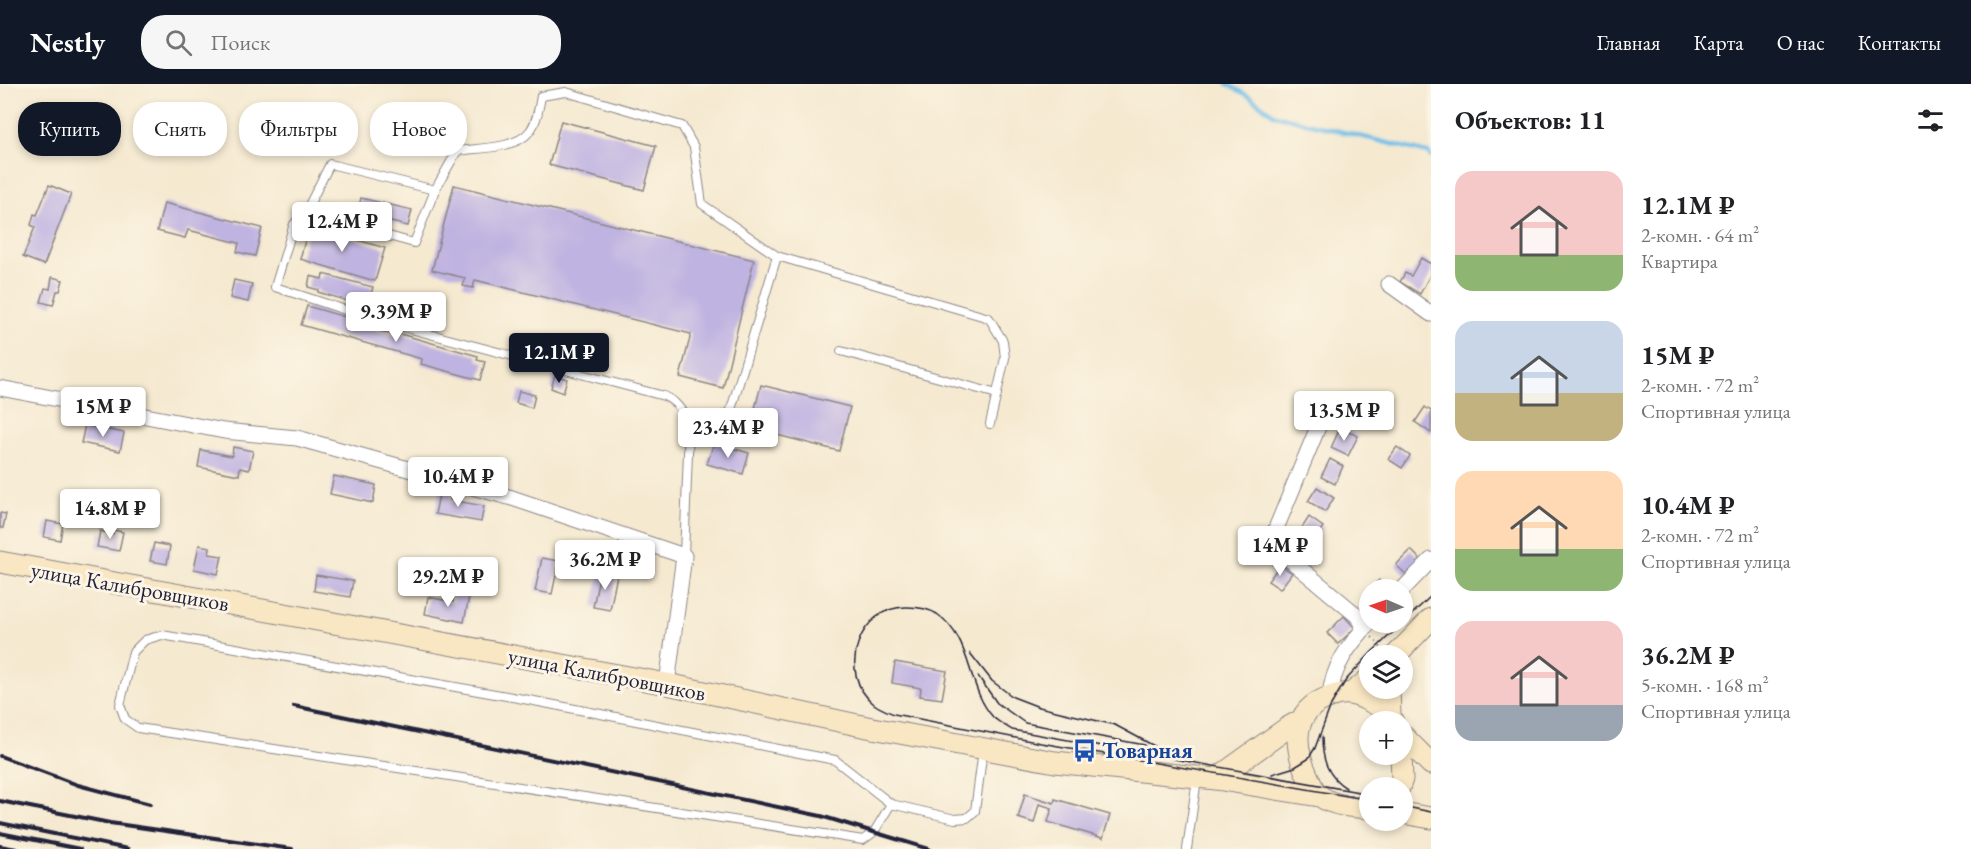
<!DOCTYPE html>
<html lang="ru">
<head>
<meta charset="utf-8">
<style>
	body { margin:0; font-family:"EB Garamond",serif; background:#f6f6f6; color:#202124; height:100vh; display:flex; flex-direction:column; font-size:22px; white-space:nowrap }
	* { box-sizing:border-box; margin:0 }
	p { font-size:20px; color:#757577 }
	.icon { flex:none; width:33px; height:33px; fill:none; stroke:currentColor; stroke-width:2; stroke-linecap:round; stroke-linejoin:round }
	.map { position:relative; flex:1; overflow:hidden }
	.side { display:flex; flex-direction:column; background:#fff; width:540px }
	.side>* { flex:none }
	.top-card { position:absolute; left:18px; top:18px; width:570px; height:54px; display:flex; gap:12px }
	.needle { width:39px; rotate:272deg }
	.controls { position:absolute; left:1359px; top:495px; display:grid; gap:12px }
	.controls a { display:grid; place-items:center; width:54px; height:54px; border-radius:50%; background:#fff; box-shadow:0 3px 9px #0003; font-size:30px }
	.price { position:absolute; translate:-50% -51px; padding:0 14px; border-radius:6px; background:#fff; color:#222; font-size:20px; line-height:39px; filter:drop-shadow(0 2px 3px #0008) }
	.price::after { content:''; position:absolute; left:50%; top:36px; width:18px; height:14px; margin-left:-9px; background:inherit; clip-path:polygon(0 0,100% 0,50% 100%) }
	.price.selected { background:#111827; color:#fff }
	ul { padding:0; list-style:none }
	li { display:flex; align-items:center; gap:18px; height:150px; padding:0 24px }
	li span { display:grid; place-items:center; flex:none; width:168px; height:120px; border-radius:18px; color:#555 }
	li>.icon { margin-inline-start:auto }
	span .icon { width:72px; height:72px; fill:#fffc; stroke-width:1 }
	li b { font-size:26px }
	h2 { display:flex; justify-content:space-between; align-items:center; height:72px; padding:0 24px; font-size:26px }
	.chip { padding:0 21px; border-radius:24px; background:#fff; box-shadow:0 3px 9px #0003; font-size:21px; line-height:54px }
	.chip.selected { background:#111827; color:#fff }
	header { display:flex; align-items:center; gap:36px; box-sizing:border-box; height:84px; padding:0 30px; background:#111827; color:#fff }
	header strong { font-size:28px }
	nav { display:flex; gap:33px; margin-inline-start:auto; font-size:21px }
	.search { width:420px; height:54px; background:#f6f6f6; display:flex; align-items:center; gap:15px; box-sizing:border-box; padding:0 21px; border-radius:24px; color:#757577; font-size:22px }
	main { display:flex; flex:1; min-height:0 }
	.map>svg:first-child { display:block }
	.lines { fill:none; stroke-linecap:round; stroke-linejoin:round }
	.stream { stroke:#6dbee9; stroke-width:4 }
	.building { fill:#bfb3e1 }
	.lane-casing { stroke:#8c8686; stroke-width:10 }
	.street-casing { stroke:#8c8686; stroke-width:17 }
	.secondary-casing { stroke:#8c8686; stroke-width:23 }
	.path { stroke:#8c8686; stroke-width:2; stroke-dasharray:1.5 4.5; stroke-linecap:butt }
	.lane { stroke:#fff; stroke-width:8 }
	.street { stroke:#fff; stroke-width:15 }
	.secondary { stroke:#f9e7c3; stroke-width:21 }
	.tram { stroke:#22223b; stroke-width:1.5 }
	.rail { stroke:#22223b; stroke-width:4 }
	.labels { text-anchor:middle; stroke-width:6; stroke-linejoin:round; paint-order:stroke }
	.street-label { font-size:22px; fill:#22223b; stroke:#fcf5e5 }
	.transit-label { font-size:22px; font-weight:bold; fill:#164399; stroke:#fcf5e5; text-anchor:start }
</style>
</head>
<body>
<header>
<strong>Nestly</strong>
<div class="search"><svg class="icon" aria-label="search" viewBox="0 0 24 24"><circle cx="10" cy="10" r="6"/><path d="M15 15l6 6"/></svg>Поиск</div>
<nav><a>Главная</a><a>Карта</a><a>О нас</a><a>Контакты</a></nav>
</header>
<main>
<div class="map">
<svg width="1431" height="765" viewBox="0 0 1431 765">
	<rect width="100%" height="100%" fill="#fcf5e5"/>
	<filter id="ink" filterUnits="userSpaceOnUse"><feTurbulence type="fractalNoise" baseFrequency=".0167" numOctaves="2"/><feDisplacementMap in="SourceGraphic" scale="12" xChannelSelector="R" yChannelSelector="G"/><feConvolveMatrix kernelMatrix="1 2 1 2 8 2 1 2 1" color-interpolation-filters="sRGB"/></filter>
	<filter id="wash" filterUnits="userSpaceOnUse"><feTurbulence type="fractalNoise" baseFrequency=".008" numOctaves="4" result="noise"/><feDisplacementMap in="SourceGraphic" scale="24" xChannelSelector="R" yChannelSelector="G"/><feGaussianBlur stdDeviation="1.35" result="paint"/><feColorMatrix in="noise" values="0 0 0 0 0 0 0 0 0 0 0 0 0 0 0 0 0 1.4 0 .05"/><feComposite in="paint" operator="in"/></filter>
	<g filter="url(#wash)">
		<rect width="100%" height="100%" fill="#f5e9d0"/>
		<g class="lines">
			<path class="stream" d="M1227 0 1247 11 1275 31 1428 69 1431 73"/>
		</g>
		<g id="blocks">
			<g class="building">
				<path d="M561 37 656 62 644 106 549 81Z"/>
				<path d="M49 101 71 110 44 181 23 173 35 143 31 141 34 130 37 131Z"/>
				<path d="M454 101 754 176 723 304 680 293 691 250 475 196 473 204 463 202 465 194 432 186Z"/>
				<path d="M361 114 412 126 408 142 357 130Z"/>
				<path d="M164 119 262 144 255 172 237 168 239 159 188 146 185 154 157 147Z"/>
				<path d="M309 142 385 164 375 197 300 175Z"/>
				<path d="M1421 174 1431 180V189L1420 210 1400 198 1405 189 1411 192Z"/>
				<path d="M323 190 373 203 369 217 373 218 371 224 318 208 319 206 308 203 310 192 322 195Z"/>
				<path d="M52 193 63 196 60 207H57L53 221 41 218 45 204 50 205Z"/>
				<path d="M234 196 252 200 248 218 230 214Z"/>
				<path d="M307 222 363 238V243L399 252 400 250 478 272 477 276 485 278 480 296 421 280 422 275 301 241Z"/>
				<path d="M555 291 567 295 563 309 551 304Z"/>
				<path d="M761 301 850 323 839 367 750 344Z"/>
				<path d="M519 307 535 311 532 324 516 319Z"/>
				<path d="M1425 323 1431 327V349L1415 338Z"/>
				<path d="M85 341 124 349 120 367 81 359Z"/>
				<path d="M1340 344 1358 352 1348 372 1331 364Z"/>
				<path d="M714 359 749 369 743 390 707 380Z"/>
				<path d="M233 363 253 367 249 386 240 384 239 391 198 383 201 366 232 372Z"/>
				<path d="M1397 363 1410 372 1402 384 1388 375Z"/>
				<path d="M1330 375 1343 382 1335 400 1321 393Z"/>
				<path d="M334 392 376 401 373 419 330 410Z"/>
				<path d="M1317 403 1334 414 1325 428 1308 417Z"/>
				<path d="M440 406 451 408 450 416 484 422 481 438 435 430Z"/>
				<path d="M0 429 6 430 3 444H0Z"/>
				<path d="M1309 433 1323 443 1312 460 1298 450Z"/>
				<path d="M47 437 63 440 60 456 44 453Z"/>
				<path d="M113 446 123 448 119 467 97 463 100 447 113 450Z"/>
				<path d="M154 459 170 462 167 480 150 477Z"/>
				<path d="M199 461 210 463 209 470 222 472 218 490 194 485Z"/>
				<path d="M1411 466 1422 477 1408 492 1396 481Z"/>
				<path d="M542 474 559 477 552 510 535 507Z"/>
				<path d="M1280 481 1292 489 1280 505 1268 497Z"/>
				<path d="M600 488 617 491 610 526 593 523Z"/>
				<path d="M316 491 353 497 350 513 314 507Z"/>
				<path d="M1379 496 1388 506H1368Z"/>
				<path d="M454 511 469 513 464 538 425 530 428 513 453 518Z"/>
				<path d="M1344 532 1355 544 1338 560 1327 549Z"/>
				<path d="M895 578 947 587 942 615 920 612 921 604 892 599Z"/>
				<path d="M1025 710 1054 719 1055 715 1110 731 1103 754 1048 738 1052 724 1039 720 1034 739 1018 734Z"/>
			</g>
		</g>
	</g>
	<g filter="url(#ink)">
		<use href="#blocks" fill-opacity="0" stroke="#8c8686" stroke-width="1.5"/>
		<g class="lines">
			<defs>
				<g id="lane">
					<path d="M305 129 330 80 435 106"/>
					<path d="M841 267 997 310"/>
					<path d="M689 343 730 329 777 172 989 234 1003 257 1005 274 990 340"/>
					<path d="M684 472 689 343C683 328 679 319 664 312L373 235 275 203 294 140 305 129 414 159 435 106 457 67C477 64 516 65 529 48 537 39 539 23 541 12L566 8 682 42 694 63 702 120 777 172"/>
					<path d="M891 720 835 676 529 616 162 551 145 556 133 568 120 621 125 635 138 644 863 756 874 748 891 720 955 735 967 734 975 727 983 666"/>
					<path d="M1187 765 1197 695"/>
				</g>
				<g id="street">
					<path d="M1389 200 1431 230"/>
					<path d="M0 304 224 347 297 354 512 414 684 472 667 600"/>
					<path d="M1318 343 1270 459 1360 534 1364 545"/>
					<path d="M1402 506 1431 476"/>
					<path d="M1330 613C1332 582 1350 560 1370 538"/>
				</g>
				<g id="secondary">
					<path d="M0 478 667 600 867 643 1055 678 1216 695 1319 712"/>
					<path d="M1395 572 1431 535"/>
					<path d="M1389 604 1390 631"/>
					<path d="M1352 609 1370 594"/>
					<path d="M1402 651 1431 680"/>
					<path d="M1216 695 1287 644 1300 637"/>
					<path d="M1399 704 1402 695 1401 670"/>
					<path d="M1370 724C1354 723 1333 722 1320 712 1314 708 1311 700 1308 693 1293 661 1291 626 1330 613 1343 608 1352 609 1365 615 1377 621 1387 625 1393 638"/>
					<path d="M1402 729 1431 734"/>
				</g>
			</defs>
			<use href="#lane" class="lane-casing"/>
			<use href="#street" class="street-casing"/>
			<use href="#secondary" class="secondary-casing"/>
			<path class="path" d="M1372 553 1382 565"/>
			<use href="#lane" class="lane"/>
			<use href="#street" class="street"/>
			<use href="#secondary" class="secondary"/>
			<g class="tram">
				<path d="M970 569 992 597 1013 613 1039 623 1115 641 1171 671"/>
				<path d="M978 592 997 619 1025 639 1145 661"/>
				<path d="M1322 653C1322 675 1327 692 1346 704"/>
				<path d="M1272 690 1295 683 1308 675 1315 664 1331 621 1346 596 1372 568 1431 512"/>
				<path d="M1370 710 1012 646C1006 642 998 638 993 633 966 603 973 555 937 530 929 525 917 523 907 523 858 522 836 590 874 620 879 624 887 627 894 630L1041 659 1370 716"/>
				<path d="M1402 722 1431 728"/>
			</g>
			<g class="rail">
				<path d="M294 622 821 732 929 765"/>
				<path d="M0 672 78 701 150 720"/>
				<path d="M0 717 110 739 292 765"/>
				<path d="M0 739 128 765"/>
				<path d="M0 749 80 765"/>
				<path d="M0 762 17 765"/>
			</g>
		</g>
	</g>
	<defs>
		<symbol id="bus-bare" viewBox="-9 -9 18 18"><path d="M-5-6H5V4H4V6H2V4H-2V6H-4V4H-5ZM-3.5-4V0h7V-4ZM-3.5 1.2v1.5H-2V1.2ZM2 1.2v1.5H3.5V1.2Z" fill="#1a4fb4" stroke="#fcf5e5" stroke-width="2.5" paint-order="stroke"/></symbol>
	</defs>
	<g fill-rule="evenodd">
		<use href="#bus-bare" x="1068" y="650" width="33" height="33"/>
	</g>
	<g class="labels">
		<g class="street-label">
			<text transform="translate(130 502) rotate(10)" y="8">улица Калибровщиков</text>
			<text transform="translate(607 590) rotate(11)" y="8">улица Калибровщиков</text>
		</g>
		<g class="transit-label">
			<text x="1102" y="674">Товарная</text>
		</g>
	</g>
</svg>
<div class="controls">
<a><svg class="needle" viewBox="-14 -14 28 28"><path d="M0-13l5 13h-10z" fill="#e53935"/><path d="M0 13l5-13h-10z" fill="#757577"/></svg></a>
<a><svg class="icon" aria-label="layers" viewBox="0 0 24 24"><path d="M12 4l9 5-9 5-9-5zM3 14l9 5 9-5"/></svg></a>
<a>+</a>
<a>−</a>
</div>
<b class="price" style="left:342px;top:169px">12.4M ₽</b>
<b class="price" style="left:396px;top:259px">9.39M ₽</b>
<b class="price selected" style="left:559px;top:300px">12.1M ₽</b>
<b class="price" style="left:103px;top:354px">15M ₽</b>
<b class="price" style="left:1344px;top:358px">13.5M ₽</b>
<b class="price" style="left:728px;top:375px">23.4M ₽</b>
<b class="price" style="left:458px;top:424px">10.4M ₽</b>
<b class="price" style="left:110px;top:456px">14.8M ₽</b>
<b class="price" style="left:1280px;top:493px">14M ₽</b>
<b class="price" style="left:605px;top:507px">36.2M ₽</b>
<b class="price" style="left:448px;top:524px">29.2M ₽</b>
<div class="top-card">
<a class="chip selected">Купить</a>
<a class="chip">Снять</a>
<a class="chip">Фильтры</a>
<a class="chip">Новое</a>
</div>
</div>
<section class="side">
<h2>Объектов: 11<svg class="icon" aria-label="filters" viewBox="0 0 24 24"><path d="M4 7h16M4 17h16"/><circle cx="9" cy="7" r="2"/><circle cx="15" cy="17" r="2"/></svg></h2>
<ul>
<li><span style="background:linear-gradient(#f6c9c9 70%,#8fb573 0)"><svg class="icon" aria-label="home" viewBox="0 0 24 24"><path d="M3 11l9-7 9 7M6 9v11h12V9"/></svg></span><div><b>12.1M ₽</b><p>2-комн. · 64 m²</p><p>Квартира</p></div></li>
<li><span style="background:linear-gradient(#c9d6e8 60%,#c2b280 0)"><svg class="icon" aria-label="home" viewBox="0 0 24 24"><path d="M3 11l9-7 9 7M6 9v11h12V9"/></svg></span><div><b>15M ₽</b><p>2-комн. · 72 m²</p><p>Спортивная улица</p></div></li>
<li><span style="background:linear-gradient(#ffd9b3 65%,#8fb573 0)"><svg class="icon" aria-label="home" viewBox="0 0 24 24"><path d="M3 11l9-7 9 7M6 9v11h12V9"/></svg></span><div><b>10.4M ₽</b><p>2-комн. · 72 m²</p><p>Спортивная улица</p></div></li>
<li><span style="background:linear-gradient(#f6c9c9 70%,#9aa5b1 0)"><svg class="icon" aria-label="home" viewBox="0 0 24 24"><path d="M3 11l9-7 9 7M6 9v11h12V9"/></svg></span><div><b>36.2M ₽</b><p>5-комн. · 168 m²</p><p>Спортивная улица</p></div></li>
</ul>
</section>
</main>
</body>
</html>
